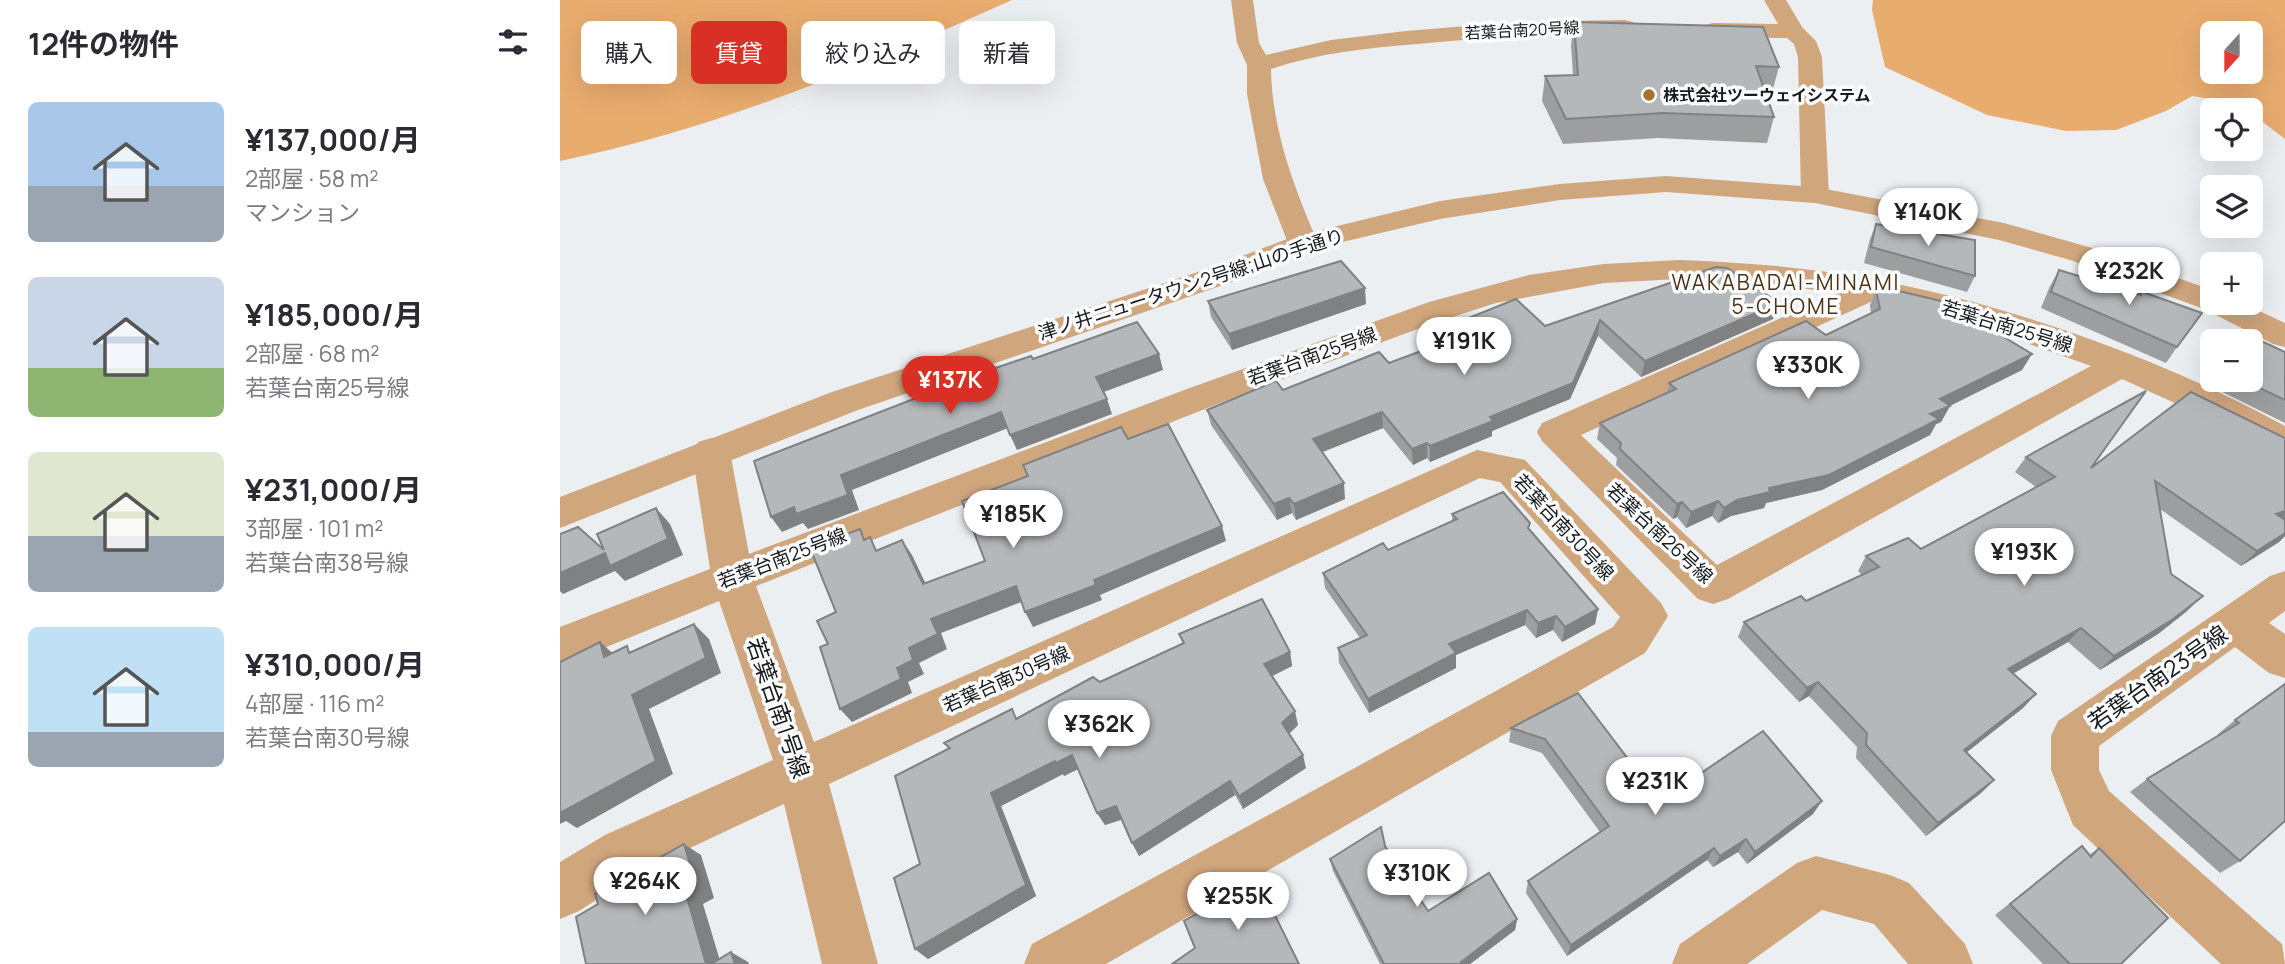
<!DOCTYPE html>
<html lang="ja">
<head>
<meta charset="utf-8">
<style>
	body { margin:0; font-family:Manrope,"Noto Sans JP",sans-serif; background:#f7f7f7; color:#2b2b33; height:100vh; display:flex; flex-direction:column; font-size:26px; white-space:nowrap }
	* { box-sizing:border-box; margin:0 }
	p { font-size:23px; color:#7c7c81 }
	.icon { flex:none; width:38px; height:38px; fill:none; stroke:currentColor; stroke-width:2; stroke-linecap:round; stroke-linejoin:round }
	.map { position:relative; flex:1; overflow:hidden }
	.drawer { display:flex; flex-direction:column; background:#fff; width:560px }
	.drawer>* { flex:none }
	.top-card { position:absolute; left:21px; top:21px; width:665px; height:63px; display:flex; gap:14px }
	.needle { width:46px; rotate:201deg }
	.buttons { position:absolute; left:1640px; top:21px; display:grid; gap:14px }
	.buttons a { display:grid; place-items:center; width:63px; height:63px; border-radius:10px; background:#fff; box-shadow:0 7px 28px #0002; font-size:35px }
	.price { position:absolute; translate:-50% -60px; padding:0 16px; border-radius:24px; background:#fff; color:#222; font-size:23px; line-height:46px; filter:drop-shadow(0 2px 4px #0008) }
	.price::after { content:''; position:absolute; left:50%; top:42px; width:21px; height:16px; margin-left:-10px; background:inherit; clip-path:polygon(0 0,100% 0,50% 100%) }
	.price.active { background:#d93025; color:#fff }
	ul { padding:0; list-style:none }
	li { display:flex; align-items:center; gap:21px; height:175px; padding:0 28px }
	li span { display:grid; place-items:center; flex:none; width:196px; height:140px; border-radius:10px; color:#555 }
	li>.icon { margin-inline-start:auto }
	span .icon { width:84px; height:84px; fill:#fffc; stroke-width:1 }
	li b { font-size:30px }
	h2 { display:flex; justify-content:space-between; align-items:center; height:84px; padding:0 28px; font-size:30px }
	.tag { padding:0 24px; border-radius:10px; background:#fff; box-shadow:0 7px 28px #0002; font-size:24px; line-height:63px }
	.tag.active { background:#d93025; color:#fff }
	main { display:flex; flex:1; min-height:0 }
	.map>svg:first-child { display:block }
	.forest { fill:#e9ac6f; fill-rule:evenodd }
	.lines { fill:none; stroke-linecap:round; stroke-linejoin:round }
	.minor { fill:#d0a67d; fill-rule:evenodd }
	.tertiary { fill:#d0a67d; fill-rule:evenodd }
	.wall { fill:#9c9ea0 }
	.shaded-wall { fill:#7f8182 }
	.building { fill:#b5b8ba; stroke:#7f8182; stroke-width:2 }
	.poi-dot { fill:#a96f2f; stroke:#fafcfe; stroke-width:2.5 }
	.labels { text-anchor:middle; stroke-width:7; stroke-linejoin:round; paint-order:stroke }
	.far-street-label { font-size:16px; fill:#191a1b; stroke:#fafcfe }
	.far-poi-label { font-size:16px; font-weight:bold; fill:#191a1b; stroke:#fafcfe; text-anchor:start }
	.street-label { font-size:19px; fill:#191a1b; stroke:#fafcfe }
	.neighbourhood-label { font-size:21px; letter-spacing:2px; fill:#4d3112; stroke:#fafcfe }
	.near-street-label { font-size:23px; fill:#191a1b; stroke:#fafcfe }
</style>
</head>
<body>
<main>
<section class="drawer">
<h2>12件の物件<svg class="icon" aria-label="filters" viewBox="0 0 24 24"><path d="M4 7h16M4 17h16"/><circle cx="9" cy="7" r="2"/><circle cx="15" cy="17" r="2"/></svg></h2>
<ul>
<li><span style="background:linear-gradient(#a9c7e8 60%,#9aa5b1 0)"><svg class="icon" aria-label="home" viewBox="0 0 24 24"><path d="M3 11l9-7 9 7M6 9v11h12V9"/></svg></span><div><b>¥137,000/月</b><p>2部屋 · 58 m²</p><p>マンション</p></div></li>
<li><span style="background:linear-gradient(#c9d6e8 65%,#8fb573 0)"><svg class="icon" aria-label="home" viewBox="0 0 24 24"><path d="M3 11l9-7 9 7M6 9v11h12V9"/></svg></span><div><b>¥185,000/月</b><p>2部屋 · 68 m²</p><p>若葉台南25号線</p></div></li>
<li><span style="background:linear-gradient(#dfe7d0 60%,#9aa5b1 0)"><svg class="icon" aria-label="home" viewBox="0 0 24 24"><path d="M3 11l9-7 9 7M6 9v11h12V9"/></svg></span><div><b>¥231,000/月</b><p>3部屋 · 101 m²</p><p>若葉台南38号線</p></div></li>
<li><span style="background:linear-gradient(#bfe0f5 75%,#9aa5b1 0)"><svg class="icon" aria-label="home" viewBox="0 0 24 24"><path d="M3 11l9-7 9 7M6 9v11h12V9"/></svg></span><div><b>¥310,000/月</b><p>4部屋 · 116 m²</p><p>若葉台南30号線</p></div></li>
</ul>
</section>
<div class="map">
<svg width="1725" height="964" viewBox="0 0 1725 964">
	<rect width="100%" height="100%" fill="#eceff2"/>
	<g class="forest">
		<path d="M0 0H452C306 66 157 129 0 161Z"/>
		<path d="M1313 0H1725V139L1678 103 1632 96 1606 111 1556 130 1506 131 1427 115 1325 67 1312 10ZM1652 33H1690V72H1652Z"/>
	</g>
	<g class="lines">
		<g class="minor">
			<path d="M671 0H693L699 43 706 55 771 40 846 31 956 22 1065 20 1073 22 1076 27 1073 32 1065 34C996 33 927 37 858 44 808 48 758 53 711 69 712 130 734 187 758 243L754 249 743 252 732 249 728 243 703 179 687 94V65L677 43Z"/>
			<path d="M1204 0H1226L1242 27 1256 41 1262 57 1269 195 1265 201 1255 203 1245 201 1241 195 1238 57 1234 44 1227 38 1153 37 1145 35 1142 30 1145 25 1153 23 1218 24Z"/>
			<path d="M1119 260C1169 262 1219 265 1268 272 1415 292 1595 354 1725 426V456L1712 452 1652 420 1562 379 1168 599 1153 604 1138 599 982 441 977 432 982 423 1278 293 1195 282 1119 279 1044 283 936 303 871 324 683 394 196 586 254 742 917 450 965 460 1101 603 1108 616 1085 653 546 964H464L472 944 1053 627 1060 617 940 482 920 478 269 784 318 964H262L224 804 81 871 19 911 0 919V862L45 835 213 760 159 601 0 666V627L150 569 132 452 138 442 151 438 164 442 170 452 189 554 627 389 869 302 969 275 1044 264ZM1315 300 1407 322 1531 366 1157 565 1021 435Z"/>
			<path d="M1725 571V611L1709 623 1725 634V678L1709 673 1675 647 1539 746V770L1549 791 1722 944 1725 964H1661L1513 825 1491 770V736L1498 721 1710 576Z"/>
			<path d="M1256 856 1330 875 1349 883 1405 944 1413 964H1348L1314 924 1262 910 1187 964H1112L1120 944 1237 863Z"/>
		</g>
		<path class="tertiary" d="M1106 176 1255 187 1444 223 1532 248 1652 290V303H1682L1725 323V347L1713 344 1644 309 1510 260 1439 240 1255 203 1106 192 1000 200 880 219 753 249 678 280 298 410 0 528V497L272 392 656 266 732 237 880 201 1000 184Z"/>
	</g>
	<g class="wall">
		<path d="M1014 22 1219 67 1212 92H1205L1214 117 1207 143 1098 138 1003 144 982 101 985 76 1013 75 1011 45Z"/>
		<path d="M1316 224 1415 276 1407 292 1304 263 1310 239Z"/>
		<path d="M1499 270 1578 294 1580 291 1617 347 1606 363 1481 308 1490 286Z"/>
		<path d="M1316 290 1462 370 1390 406 1381 422 1376 424 1370 435 1262 490 1206 503 1204 508 1171 516 1158 523 1152 516 1126 528 1117 517 1113 519 1056 465 1057 458 1037 439 1040 423 1107 393 1109 383 1266 335 1311 313 1310 305Z"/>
		<path d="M648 301 806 304 672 350 651 317Z"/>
		<path d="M1219 303 1213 319 1081 377 1038 336 1010 399 932 431V436L870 462 867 458 853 465 823 428 762 452 785 499 736 520 732 513 717 520 651 425 647 410 829 363 901 336V321L985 326Z"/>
		<path d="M1725 352V423L1648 385 1653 380H1690Z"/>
		<path d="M1631 392 1725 520V536L1719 542 1681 566 1600 509 1611 574 1627 611 1598 634 1540 670 1508 642 1453 674 1463 708 1406 752 1434 780 1421 793 1366 836 1296 758 1297 747 1249 696 1239 702 1178 637 1184 622 1246 601 1302 575 1298 571 1306 556 1361 549 1476 487 1455 472 1466 457 1531 468Z"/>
		<path d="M892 514 970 523 969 529 1038 609 1035 624 1002 642 993 630 976 638 965 625 896 655V668L809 713 779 663 778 648 800 638 765 588 763 573 828 550 892 521Z"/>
		<path d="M619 634 730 652 732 666 712 676 738 725 729 733 746 768 683 809 675 795 579 856 562 819 545 825 537 813 518 769 504 776 503 774 441 806 476 896 368 959 355 949 360 864 389 749 384 743 458 718 623 644Z"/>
		<path d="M1725 684 1680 861 1660 873 1570 792 1587 779 1659 735 1658 734 1675 720Z"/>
		<path d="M1018 693 1100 801 1253 814 1187 864 1178 852 1153 867 1147 860 1007 956 966 893 968 881 1040 832 982 753 949 742 951 728Z"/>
		<path d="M825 846 868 911 957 919 955 930 910 964H820L773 871 770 859Z"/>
		<path d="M1522 846 1529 855 1539 848 1561 964H1483L1435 915Z"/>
	</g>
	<g class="shaded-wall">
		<path d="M805 288 806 304 672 350 669 334Z"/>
		<path d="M1219 303 1213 319 1081 377 1085 361Z"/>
		<path d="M1040 320 1038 336 1010 399 932 431V436L870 462V446L930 417Z"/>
		<path d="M599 354 603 370 541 393 536 377Z"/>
		<path d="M1472 354 1462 370 1385 408 1390 406 1381 422 1376 424 1370 435 1262 490 1206 503 1204 508 1171 516 1158 523 1164 508 1177 500 1209 488 1380 399Z"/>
		<path d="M547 399 552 414 457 450 450 435Z"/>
		<path d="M441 412 448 428 292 490 299 510 248 529 243 523 222 532 211 517 234 507 281 475Z"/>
		<path d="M822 412 823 428 755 455 753 439Z"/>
		<path d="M867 443V458L853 465 852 449Z"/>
		<path d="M784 483 785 499 736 520 734 504Z"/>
		<path d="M729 498 732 513 717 520 714 504Z"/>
		<path d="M1158 501 1152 516 1126 528 1131 512Z"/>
		<path d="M1122 502 1117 517 1113 519 1117 504Z"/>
		<path d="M96 508 110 524 123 555 65 581 55 571 3 594 0 591V573L45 553Z"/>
		<path d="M1725 511V519L1701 530 1716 514Z"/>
		<path d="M662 526 666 541 540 595 542 600 473 627 465 612 534 580Z"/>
		<path d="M1725 533V536L1719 542 1681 566 1697 551Z"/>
		<path d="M342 540 352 555 373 599 363 584Z"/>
		<path d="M456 586 464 601 381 633 387 649 359 663 364 674 348 682 352 693 292 722 280 709 337 668 349 648 371 619Z"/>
		<path d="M1643 596 1627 611 1598 634 1540 670 1554 656Z"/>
		<path d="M1038 609 1035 624 1002 642 1005 627Z"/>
		<path d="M967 610 965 625 896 655V668L809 713 808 699 889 644Z"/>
		<path d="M996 616 993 630 976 638 978 623Z"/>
		<path d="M134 624 149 639 161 673 89 709 113 774 17 828 6 821 0 824V808L72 695Z"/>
		<path d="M1521 628 1508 642 1436 683 1448 669Z"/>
		<path d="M40 642 57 657H44Z"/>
		<path d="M730 652 732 666 708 678 704 664Z"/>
		<path d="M1258 682 1249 696 1239 702 1247 688Z"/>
		<path d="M1476 694 1463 708 1392 764 1404 750Z"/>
		<path d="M735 711 738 725 726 737 722 723Z"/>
		<path d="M512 755 520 768 504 776 503 774 441 806 476 896 368 959 355 949 431 793 495 761Z"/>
		<path d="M743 755 746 768 683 809 679 796Z"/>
		<path d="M1434 780 1421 793 1366 836 1378 823Z"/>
		<path d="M670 781 675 795 579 856 572 843Z"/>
		<path d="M1262 801 1253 814 1187 864 1195 852Z"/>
		<path d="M556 806 564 819 545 825 537 813Z"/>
		<path d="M1186 839 1178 852 1153 867 1160 856Z"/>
		<path d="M124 844 141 855 154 898 143 904 161 964H146L126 894Z"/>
		<path d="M1154 848 1147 860 1007 956 1011 945Z"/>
		<path d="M957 919 955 930 910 964H901V962Z"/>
		<path d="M171 952 188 962 189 964H175Z"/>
	</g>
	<g class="building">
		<path d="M1014 22 1203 27 1219 67 1196 66 1214 117 1103 113 1006 119 985 76 1018 75Z"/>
		<path d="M1316 224 1415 240V276L1311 247Z"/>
		<path d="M781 261 805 288 669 334 648 301Z"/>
		<path d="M1156 267 1167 268 1219 303 1085 361 1040 320 1013 383 930 417 933 421 870 446 867 443 852 449 822 412 753 439 784 483 734 504 729 498 714 504 647 410 716 381 723 390 819 352 829 363 912 332 901 321 956 299 985 326Z"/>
		<path d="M1499 270 1581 295 1580 291 1642 313 1617 347 1491 292Z"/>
		<path d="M1322 287 1385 302 1472 354 1380 399 1390 406 1370 414 1379 419 1269 475 1209 488 1210 492 1177 500 1164 508 1158 501 1131 512 1122 502 1117 504 1060 449 1061 443 1040 423 1116 389 1109 383 1246 321 1266 335 1320 309 1316 290Z"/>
		<path d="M577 322 599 354 536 377 547 399 450 435 441 412 281 475 288 495 236 514 234 507 211 517 194 461 418 374 471 356 473 359Z"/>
		<path d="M1699 340 1725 352V400L1683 380H1690V347Z"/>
		<path d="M1586 391 1531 468 1631 392 1725 438V511L1716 514 1725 520V533L1697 551 1595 481 1611 574 1643 596 1613 619 1554 656 1521 628 1448 669 1476 694 1404 750 1434 780 1378 823 1306 745 1307 733 1258 682 1247 688 1184 622 1241 596 1246 601 1319 567 1306 556 1348 538 1361 549 1495 477 1466 457Z"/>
		<path d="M608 424 662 526 534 580 536 585 465 612 456 586 371 619 378 634 349 648 353 660 337 668 341 679 280 709 260 647 268 644 257 621 276 612 250 548 300 529 304 540 310 537 316 551 342 540 363 584 425 561 402 501 468 476 463 465 561 427 568 439Z"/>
		<path d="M943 492 970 523 968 528 1038 609 1005 627 996 616 978 623 967 610 889 644 896 653 808 699 778 648 807 635 763 573 823 543 828 550 897 519 892 514Z"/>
		<path d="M96 508 108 539 50 566 45 553 0 573V534L18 527 44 550 37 534Z"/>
		<path d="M702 599 730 652 704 664 735 711 722 723 743 755 679 796 670 781 572 843 556 806 537 813 512 755 496 763 495 761 431 793 466 885 355 949 334 878 360 864 335 776 390 748 384 743 452 709 456 719 533 677 540 682 624 643 619 634Z"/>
		<path d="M134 624 146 658 72 695 96 761 0 813V662L40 642 44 657 67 646 69 653Z"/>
		<path d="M1725 684V821L1680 861 1587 779 1679 723 1675 720Z"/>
		<path d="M1018 693 1100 801 1203 731 1262 801 1195 852 1186 839 1160 856 1154 848 1011 945 968 881 1049 826 985 739 951 728Z"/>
		<path d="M821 827 825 846 868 911 929 873 957 919 901 962 903 964H824L770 859Z"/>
		<path d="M124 844 137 887 126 894 146 964H26L16 917 38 904 35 894Z"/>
		<path d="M1522 846 1531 857 1539 848 1608 918 1561 964H1510L1450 904Z"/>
		<path d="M697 879 739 964H612L635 948 624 921Z"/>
		<path d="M171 952 175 964H151Z"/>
	</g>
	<circle class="poi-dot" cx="1089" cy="95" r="7"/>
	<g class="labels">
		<g class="far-street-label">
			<text transform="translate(962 30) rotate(-3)" y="6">若葉台南20号線</text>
		</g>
		<g class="far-poi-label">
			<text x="1103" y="101">株式会社ツーウェイシステム</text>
		</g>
		<g class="street-label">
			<text transform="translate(631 284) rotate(-18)" y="7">津ノ井ニュータウン2号線;山の手通り</text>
			<text transform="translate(1447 326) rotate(17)" y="7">若葉台南25号線</text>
			<text transform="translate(752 356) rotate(-20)" y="7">若葉台南25号線</text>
			<text transform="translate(1004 527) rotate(47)" y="7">若葉台南30号線</text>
			<text transform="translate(1100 533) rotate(43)" y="7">若葉台南26号線</text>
			<text transform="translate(222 558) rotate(-21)" y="7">若葉台南25号線</text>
			<text transform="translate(446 679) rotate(-24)" y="7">若葉台南30号線</text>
		</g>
		<g class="neighbourhood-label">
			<text x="1226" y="290">WAKABADAI-MINAMI<tspan x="1226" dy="24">5-CHOME</tspan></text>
		</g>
		<g class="near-street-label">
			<text transform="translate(1598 678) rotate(-35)" y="8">若葉台南23号線</text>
			<text transform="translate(218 708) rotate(71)" y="8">若葉台南1号線</text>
		</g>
	</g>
</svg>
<div class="buttons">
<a><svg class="needle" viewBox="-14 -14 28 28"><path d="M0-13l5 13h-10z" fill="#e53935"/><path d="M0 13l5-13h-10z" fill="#7c7c81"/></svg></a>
<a><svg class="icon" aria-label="locate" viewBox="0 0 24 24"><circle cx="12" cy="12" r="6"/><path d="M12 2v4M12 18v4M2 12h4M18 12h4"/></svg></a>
<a><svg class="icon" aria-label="layers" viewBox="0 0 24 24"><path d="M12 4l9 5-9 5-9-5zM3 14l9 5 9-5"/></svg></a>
<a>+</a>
<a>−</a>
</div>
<b class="price" style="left:1368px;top:248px">¥140K</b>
<b class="price" style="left:1569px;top:307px">¥232K</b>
<b class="price" style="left:904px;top:377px">¥191K</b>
<b class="price" style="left:1248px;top:401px">¥330K</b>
<b class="price active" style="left:390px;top:416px">¥137K</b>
<b class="price" style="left:453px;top:550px">¥185K</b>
<b class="price" style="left:1464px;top:588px">¥193K</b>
<b class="price" style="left:539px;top:760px">¥362K</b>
<b class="price" style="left:1095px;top:817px">¥231K</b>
<b class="price" style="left:857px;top:909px">¥310K</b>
<b class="price" style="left:85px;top:917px">¥264K</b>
<b class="price" style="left:678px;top:932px">¥255K</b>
<div class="top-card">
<a class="tag">購入</a>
<a class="tag active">賃貸</a>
<a class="tag">絞り込み</a>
<a class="tag">新着</a>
</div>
</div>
</main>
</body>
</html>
